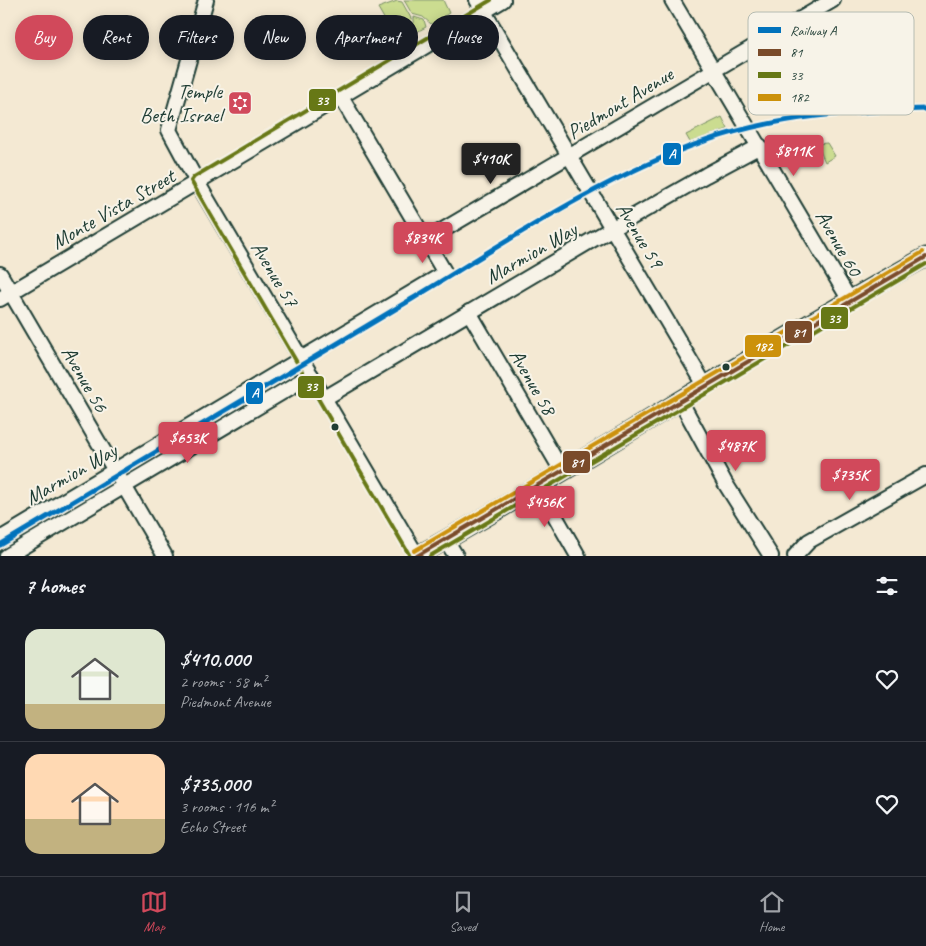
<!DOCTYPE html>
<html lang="en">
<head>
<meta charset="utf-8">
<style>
	body { margin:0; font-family:Caveat,sans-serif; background:#20242c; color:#f1f3f6; height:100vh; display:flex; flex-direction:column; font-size:19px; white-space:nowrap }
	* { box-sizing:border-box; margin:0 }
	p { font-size:16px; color:#9ea1a6 }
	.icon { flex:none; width:28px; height:28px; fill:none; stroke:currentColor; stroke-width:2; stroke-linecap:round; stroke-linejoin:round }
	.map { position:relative; height:556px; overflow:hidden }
	.drawer { display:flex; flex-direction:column; background:#171b24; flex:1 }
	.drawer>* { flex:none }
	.banner { position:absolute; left:15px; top:15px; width:500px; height:45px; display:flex; gap:10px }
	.price { position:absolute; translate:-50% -42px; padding:0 11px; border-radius:5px; background:#d1495b; color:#fff; font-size:16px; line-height:32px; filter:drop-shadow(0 1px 2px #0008) }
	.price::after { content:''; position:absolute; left:50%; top:30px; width:15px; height:11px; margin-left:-8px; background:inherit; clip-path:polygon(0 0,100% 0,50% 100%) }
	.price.active { background:#222; color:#fff }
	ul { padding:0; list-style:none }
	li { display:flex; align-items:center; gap:15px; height:125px; padding:0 25px }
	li+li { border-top:1px solid #363941 }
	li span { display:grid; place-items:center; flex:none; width:140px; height:100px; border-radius:15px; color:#555 }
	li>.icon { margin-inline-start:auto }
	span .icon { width:60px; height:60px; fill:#fffc; stroke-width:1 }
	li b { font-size:21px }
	h2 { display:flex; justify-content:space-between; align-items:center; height:60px; padding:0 25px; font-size:21px }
	.pill { padding:0 18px; border-radius:22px; background:#171b24; box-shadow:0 2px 12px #0003; font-size:18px; line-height:45px }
	.pill.active { background:#d1495b; color:#fff }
	.tab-bar { display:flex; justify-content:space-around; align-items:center; height:70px; border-top:1px solid #363941; background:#171b24; font-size:14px; color:#9ea1a6 }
	.tab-bar a { display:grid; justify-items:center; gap:2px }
	.tab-bar .active { color:#d1495b }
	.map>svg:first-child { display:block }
	.green { fill:#cbdc90; stroke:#758c62 }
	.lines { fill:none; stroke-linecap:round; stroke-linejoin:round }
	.minor-casing { stroke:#1f3d34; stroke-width:18 }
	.major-casing { stroke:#1f3d34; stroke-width:21 }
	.minor { stroke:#f7f3e8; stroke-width:14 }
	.major { stroke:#f7f3e8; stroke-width:18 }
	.bus-1-casing { stroke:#f7f3e8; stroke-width:8 }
	.bus-2-casing { stroke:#f7f3e8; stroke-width:8 }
	.bus-3-casing { stroke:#f7f3e8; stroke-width:8 }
	.bus-1 { stroke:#7a4b2a; stroke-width:4 }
	.bus-2 { stroke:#677816; stroke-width:4 }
	.bus-3 { stroke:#cc910a; stroke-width:4 }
	.rail-1-casing { stroke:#f7f3e8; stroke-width:9 }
	.rail-1 { stroke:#0072bc; stroke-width:5 }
	.bus-dot { fill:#1f3d34; stroke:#f7f3e8; stroke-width:2 }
	.labels { text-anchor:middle; stroke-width:4; stroke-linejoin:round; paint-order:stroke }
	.poi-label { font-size:21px; fill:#1f3d34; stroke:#f7f3e8; text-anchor:end }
	.street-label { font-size:21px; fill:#1f3d34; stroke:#f7f3e8 }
	.key { fill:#f7f3e8; stroke:#b6bcb2; stroke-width:1 }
	.key-label { font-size:14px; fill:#1f3d34 }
	.line-badge { stroke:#f7f3e8; stroke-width:2 }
	.badge-label { font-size:14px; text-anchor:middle; font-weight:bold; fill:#fff }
</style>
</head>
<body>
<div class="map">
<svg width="926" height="556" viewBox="0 0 926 556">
	<rect width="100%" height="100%" fill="#f4e9d3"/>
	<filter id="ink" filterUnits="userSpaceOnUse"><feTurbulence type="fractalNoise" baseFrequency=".02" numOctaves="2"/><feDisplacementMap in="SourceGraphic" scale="10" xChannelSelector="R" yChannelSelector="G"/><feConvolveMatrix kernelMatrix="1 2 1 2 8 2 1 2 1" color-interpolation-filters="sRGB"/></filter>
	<g filter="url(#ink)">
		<g class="green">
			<path d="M404 0H443L449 13 431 24 423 17 412 14Z"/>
			<path d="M397 1 402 2 412 20 403 29 407 38 398 43 378 8Z"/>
			<path d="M414 17 424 20 426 27 411 35 407 29 414 23Z"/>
			<path d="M722 117 728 129 690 142 686 135Z"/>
			<path d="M827 143 835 156 825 162 817 144Z"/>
		</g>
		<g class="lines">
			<defs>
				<g id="minor">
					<path d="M206 0 169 130 197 182 417 556"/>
					<path d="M477 0 706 387"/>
					<path d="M672 0 849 299"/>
					<path d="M426 240 833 0"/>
					<path d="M0 274 165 556"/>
					<path d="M0 299 503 0"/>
					<path d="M469 312 562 471"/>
					<path d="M325 398 592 240 706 175 760 146"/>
					<path d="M681 402 725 483 771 556"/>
					<path d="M538 486 578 556"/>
					<path d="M0 539 445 273 341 97"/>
					<path d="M446 540 456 556"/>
					<path d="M7 556 311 375"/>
					<path d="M795 556 809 541 926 475"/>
				</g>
				<path id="major" d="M417 556C589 460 754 352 926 257"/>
			</defs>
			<use href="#minor" class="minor-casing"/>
			<use href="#major" class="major-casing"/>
			<use href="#minor" class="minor"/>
			<use href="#major" class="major"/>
			<defs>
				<path id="bus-1" d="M417 556 926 257"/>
				<g id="bus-2">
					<path d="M410 556 191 181 194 177 491 0"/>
					<path d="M430 556 926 264"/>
				</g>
				<path id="bus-3" d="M414 551 923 252"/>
			</defs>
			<use href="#bus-1" class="bus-1-casing"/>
			<use href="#bus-2" class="bus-2-casing"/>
			<use href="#bus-3" class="bus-3-casing"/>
			<use href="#bus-1" class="bus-1"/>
			<use href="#bus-2" class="bus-2"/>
			<use href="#bus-3" class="bus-3"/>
			<defs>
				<path id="rail-1" d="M0 545C137 463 274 381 412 299 504 243 604 176 705 141 777 116 851 111 926 109"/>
			</defs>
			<use href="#rail-1" class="rail-1-casing"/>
			<use href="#rail-1" class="rail-1"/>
		</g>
	</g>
	<defs>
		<symbol id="synagogue-square" viewBox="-11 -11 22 22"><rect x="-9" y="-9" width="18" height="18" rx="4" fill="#d1495b" stroke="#f7f3e8"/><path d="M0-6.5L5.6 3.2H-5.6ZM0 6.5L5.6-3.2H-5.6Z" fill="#fff"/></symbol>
	</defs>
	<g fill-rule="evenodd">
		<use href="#synagogue-square" x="226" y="89" width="28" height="28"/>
	</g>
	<g class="bus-dot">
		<circle cx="726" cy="367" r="4.5"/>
		<circle cx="335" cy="427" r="4.5"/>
	</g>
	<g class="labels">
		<g class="poi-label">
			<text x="222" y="98">Temple<tspan x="222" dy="24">Beth Israel</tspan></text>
		</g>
		<g class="street-label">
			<text transform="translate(620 103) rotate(-31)" y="7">Piedmont Avenue</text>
			<text transform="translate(113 209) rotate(-30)" y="7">Monte Vista Street</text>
			<text transform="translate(640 235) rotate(59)" y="7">Avenue 59</text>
			<text transform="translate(839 243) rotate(60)" y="7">Avenue 60</text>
			<text transform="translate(531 253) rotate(-30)" y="7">Marmion Way</text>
			<text transform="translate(275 274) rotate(59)" y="7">Avenue 57</text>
			<text transform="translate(85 379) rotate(60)" y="7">Avenue 56</text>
			<text transform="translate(533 382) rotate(60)" y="7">Avenue 58</text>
			<text transform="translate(71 474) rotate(-30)" y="7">Marmion Way</text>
		</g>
	</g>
	<rect x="748" y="12" width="166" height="103" rx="8" class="key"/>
	<rect x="758" y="27" width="23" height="6" fill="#0072bc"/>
	<rect x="758" y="49" width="23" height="7" fill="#7a4b2a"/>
	<rect x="758" y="72" width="23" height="6" fill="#677816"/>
	<rect x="758" y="94" width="23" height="7" fill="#cc910a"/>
	<g class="key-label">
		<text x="790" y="35">Railway A</text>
		<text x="790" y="57">81</text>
		<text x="790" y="80">33</text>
		<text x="790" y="102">182</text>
	</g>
	<g class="line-badge">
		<rect x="308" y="88" width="29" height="24" rx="5" fill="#677816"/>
		<rect x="662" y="142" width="20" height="24" rx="5" fill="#0072bc"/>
		<rect x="820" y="306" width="29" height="24" rx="5" fill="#677816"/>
		<rect x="784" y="320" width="29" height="24" rx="5" fill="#7a4b2a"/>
		<rect x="744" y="334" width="38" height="24" rx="5" fill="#cc910a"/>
		<rect x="297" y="375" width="28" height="24" rx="5" fill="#677816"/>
		<rect x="245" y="381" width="19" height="24" rx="5" fill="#0072bc"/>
		<rect x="562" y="450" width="29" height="24" rx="5" fill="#7a4b2a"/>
	</g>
	<g class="badge-label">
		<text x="322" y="105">33</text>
		<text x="672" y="158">A</text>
		<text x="834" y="323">33</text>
		<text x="799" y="337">81</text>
		<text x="763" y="351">182</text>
		<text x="311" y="391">33</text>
		<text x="255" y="397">A</text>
		<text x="577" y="467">81</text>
	</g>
</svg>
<b class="price" style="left:794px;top:177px">$811K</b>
<b class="price active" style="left:491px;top:185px">$410K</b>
<b class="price" style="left:423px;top:264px">$834K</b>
<b class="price" style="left:188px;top:464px">$653K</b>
<b class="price" style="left:736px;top:472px">$487K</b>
<b class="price" style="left:850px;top:501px">$735K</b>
<b class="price" style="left:545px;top:528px">$456K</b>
<div class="banner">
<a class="pill active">Buy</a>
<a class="pill">Rent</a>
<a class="pill">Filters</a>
<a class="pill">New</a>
<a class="pill">Apartment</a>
<a class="pill">House</a>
</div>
</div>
<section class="drawer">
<h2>7 homes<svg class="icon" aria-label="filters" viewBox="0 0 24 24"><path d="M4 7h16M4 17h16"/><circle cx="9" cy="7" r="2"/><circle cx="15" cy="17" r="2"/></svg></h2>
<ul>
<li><span style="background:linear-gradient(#dfe7d0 75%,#c2b280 0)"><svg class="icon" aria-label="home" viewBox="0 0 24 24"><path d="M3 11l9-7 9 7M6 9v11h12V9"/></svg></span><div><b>$410,000</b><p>2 rooms · 58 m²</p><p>Piedmont Avenue</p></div><svg class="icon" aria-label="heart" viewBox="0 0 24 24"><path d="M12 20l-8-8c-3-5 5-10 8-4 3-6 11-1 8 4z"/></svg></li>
<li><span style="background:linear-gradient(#ffd9b3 65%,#c2b280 0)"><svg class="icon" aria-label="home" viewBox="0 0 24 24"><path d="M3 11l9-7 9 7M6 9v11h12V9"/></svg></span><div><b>$735,000</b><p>3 rooms · 116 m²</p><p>Echo Street</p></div><svg class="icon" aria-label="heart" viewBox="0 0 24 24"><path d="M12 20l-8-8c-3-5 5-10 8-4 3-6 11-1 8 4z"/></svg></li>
</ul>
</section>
<nav class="tab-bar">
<a class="active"><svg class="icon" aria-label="map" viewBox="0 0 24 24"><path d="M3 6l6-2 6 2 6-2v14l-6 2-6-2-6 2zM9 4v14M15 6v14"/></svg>Map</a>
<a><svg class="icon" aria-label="saved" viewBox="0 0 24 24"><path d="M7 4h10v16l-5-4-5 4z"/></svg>Saved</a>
<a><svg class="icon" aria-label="home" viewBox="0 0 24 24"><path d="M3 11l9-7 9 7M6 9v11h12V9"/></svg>Home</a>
</nav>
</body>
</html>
